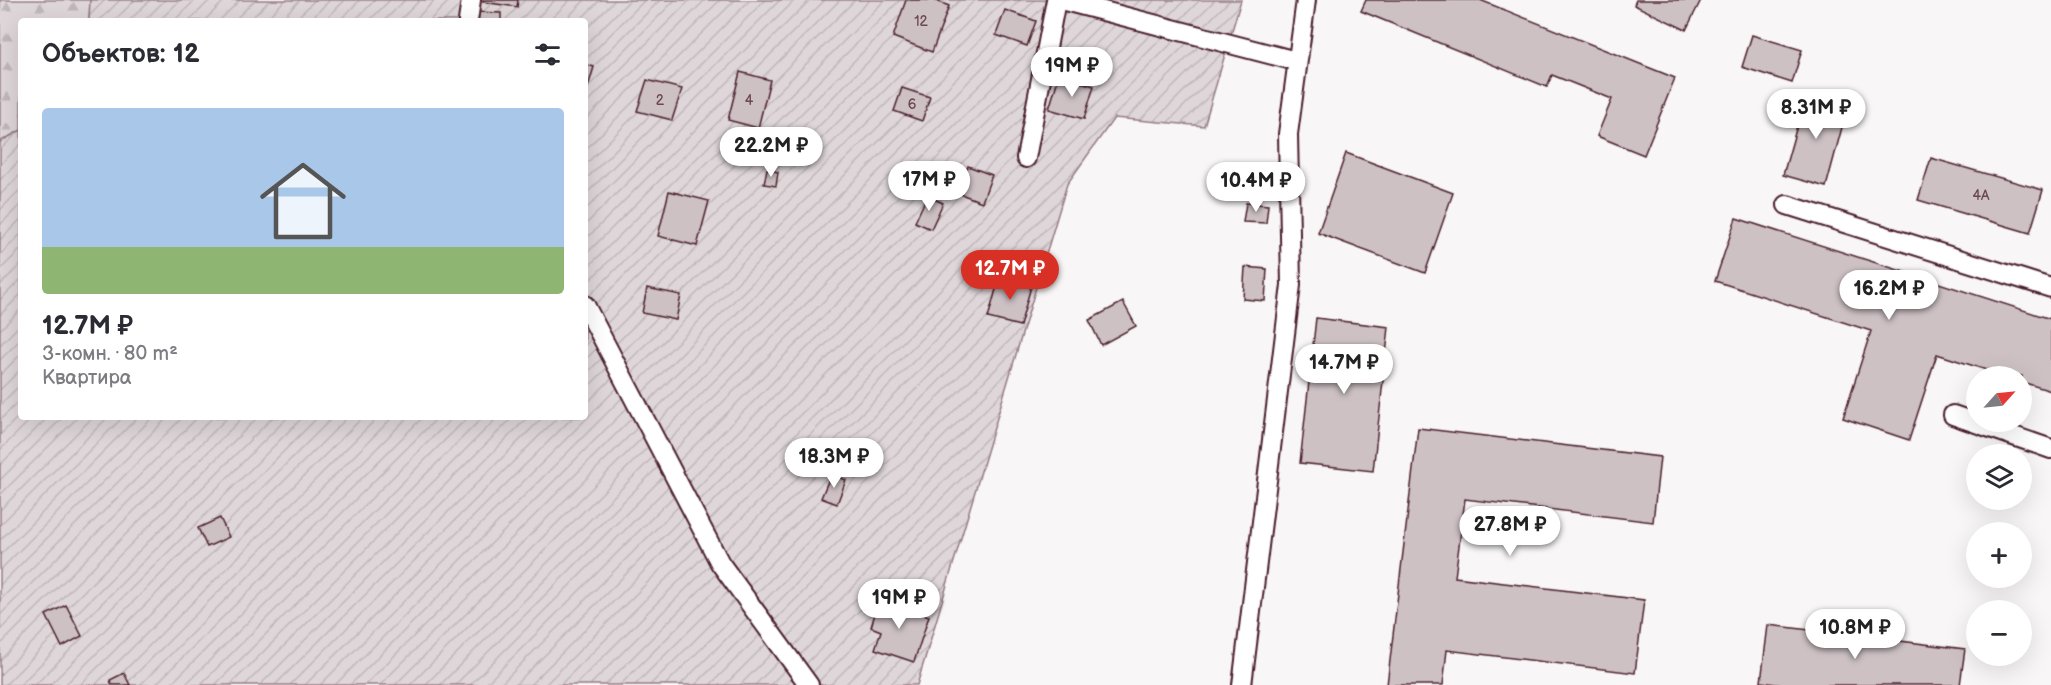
<!DOCTYPE html>
<html lang="ru">
<head>
<meta charset="utf-8">
<style>
	body { margin:0; font-family:"Balsamiq Sans",sans-serif; background:#f2f2f3; color:#2b2b33; height:100vh; display:flex; flex-direction:column; font-size:22px; white-space:nowrap }
	* { box-sizing:border-box; margin:0 }
	p { font-size:20px; color:#7c7c81 }
	.icon { flex:none; width:33px; height:33px; fill:none; stroke:currentColor; stroke-width:2; stroke-linecap:round; stroke-linejoin:round }
	.map { position:relative; flex:1; overflow:hidden }
	.panel { position:absolute; left:18px; top:18px; width:570px; height:402px; display:flex; flex-direction:column; background:#fff; border-radius:6px; box-shadow:0 6px 24px #0002 }
	.panel>* { flex:none }
	.needle { width:39px; rotate:63deg }
	.controls { position:absolute; left:1966px; top:366px; display:grid; gap:12px }
	.controls a { display:grid; place-items:center; width:66px; height:66px; border-radius:50%; background:#fff; box-shadow:0 6px 24px #0002; font-size:30px }
	.price { position:absolute; translate:-50% -51px; padding:0 14px; border-radius:21px; background:#fff; color:#222; font-size:20px; line-height:39px; filter:drop-shadow(0 2px 3px #0008) }
	.price::after { content:''; position:absolute; left:50%; top:36px; width:18px; height:14px; margin-left:-9px; background:inherit; clip-path:polygon(0 0,100% 0,50% 100%) }
	.price.current { background:#d93025; color:#fff }
	ul { padding:0; list-style:none }
	li { display:grid; align-content:center; gap:12px; height:318px; padding:0 24px }
	li span { display:grid; place-items:center; height:186px; border-radius:6px; color:#555 }
	li>.icon { margin-inline-start:auto }
	span .icon { width:108px; height:108px; fill:#fffc; stroke-width:1 }
	li b { font-size:26px }
	h2 { display:flex; justify-content:space-between; align-items:center; height:72px; padding:0 24px; font-size:26px }
	.map>svg:first-child { display:block }
	.forest { fill:url(#forest-firs); stroke:#947a82; stroke-width:1.5 }
	.garden { fill:url(#garden-furrows); stroke:#947a82; stroke-width:1.5 }
	.building { fill:#cdc1c4; stroke:#4a1f2b; stroke-width:1.5 }
	.lines { fill:none; stroke-linecap:round; stroke-linejoin:round }
	.service-casing { stroke:#4a1f2b; stroke-width:22 }
	.service { stroke:#fff; stroke-width:18 }
	.labels { text-anchor:middle; stroke-width:5; stroke-linejoin:round; paint-order:stroke }
	.number-label { font-size:14px; fill:#6b4851 }
</style>
</head>
<body>
<div class="map">
<svg width="2051" height="685" viewBox="0 0 2051 685">
	<defs>
		<pattern id="forest-firs" width="22" height="20" patternUnits="userSpaceOnUse" patternTransform="scale(1.5)"><rect width="22" height="20" fill="#ded6d9"/><path d="M5 1l3.5 6h-7zM16 11l3.5 6h-7z" fill="#c0b7ba"/></pattern>
		<pattern id="garden-furrows" width="10" height="10" patternUnits="userSpaceOnUse" patternTransform="scale(1.5)"><rect width="10" height="10" fill="#ded6d9"/><path d="M-1 1l2-2M0 10L10 0M9 11l2-2" fill="none" stroke="#c0b7ba"/></pattern>
	</defs>
	<rect width="100%" height="100%" fill="#f8f6f7"/>
	<filter id="ink" filterUnits="userSpaceOnUse"><feTurbulence type="fractalNoise" baseFrequency=".0167" numOctaves="2"/><feDisplacementMap in="SourceGraphic" scale="12" xChannelSelector="R" yChannelSelector="G"/><feConvolveMatrix kernelMatrix="1 2 1 2 8 2 1 2 1" color-interpolation-filters="sRGB"/></filter>
	<g filter="url(#ink)">
		<path class="forest" d="M0 0H90L89 21H21V130L0 142Z"/>
		<path class="garden" d="M90 0H1241L1204 126 1114 118 1067 184 917 685H0V142L21 130V417H585V21H89Z"/>
		<g class="building">
			<path d="M483 0H518L517 7 483 2Z"/>
			<path d="M906 0H934L949 6 932 52 893 37Z"/>
			<path d="M1366 0H1480L1675 78 1644 155 1597 136 1612 99 1552 75 1547 87 1361 11Z"/>
			<path d="M1636 0H1701L1686 30 1634 5Z"/>
			<path d="M1005 10 1036 21 1027 46 996 35Z"/>
			<path d="M475 12 501 13V21H475Z"/>
			<path d="M1752 35 1802 50 1792 83 1742 67Z"/>
			<path d="M585 64 594 67 586 94H585Z"/>
			<path d="M740 72 770 80 758 128 728 120Z"/>
			<path d="M1059 76 1094 86 1084 119 1049 109Z"/>
			<path d="M647 80 682 89 672 120 637 111Z"/>
			<path d="M902 88 930 97 922 121 894 111Z"/>
			<path d="M1806 94 1848 105 1826 187 1783 175Z"/>
			<path d="M1346 153 1453 193 1425 273 1318 233Z"/>
			<path d="M1931 158 2043 190 2030 233 1918 200Z"/>
			<path d="M968 166 992 175 982 202 958 193Z"/>
			<path d="M767 169 778 172 776 186 764 184Z"/>
			<path d="M669 191 709 201 697 246 658 236Z"/>
			<path d="M927 196 943 203 931 229 915 222Z"/>
			<path d="M1246 203 1268 205 1266 223 1243 222Z"/>
			<path d="M1736 218 2051 319V391L2022 382V376H2005L1937 354 1909 440 1843 418 1871 331 1715 281Z"/>
			<path d="M1245 267 1267 269 1265 301 1243 299Z"/>
			<path d="M1000 275 1032 283 1020 326 988 318Z"/>
			<path d="M647 288 681 295 676 320 642 313Z"/>
			<path d="M1123 302 1136 326 1101 345 1089 320Z"/>
			<path d="M1316 318 1389 327 1373 471 1300 463Z"/>
			<path d="M1418 428 1660 457 1653 522 1465 499 1455 577 1644 600 1635 673 1447 650 1443 685H1387Z"/>
			<path d="M831 474 846 480 837 504 821 498Z"/>
			<path d="M220 518 229 537 207 547 198 528Z"/>
			<path d="M879 600 929 616 914 662 875 649 881 631 871 627Z"/>
			<path d="M66 605 82 636 62 647 46 615Z"/>
			<path d="M1768 625 1965 649 1960 685H1783L1761 682Z"/>
			<path d="M124 673 130 685H112L110 680Z"/>
		</g>
		<g class="lines">
			<defs>
				<g id="service">
					<path d="M1061 0 1296 61"/>
					<path d="M468 21 471 0"/>
					<path d="M1026 158 1056 0"/>
					<path d="M1787 205 2051 288"/>
					<path d="M585 305 720 563 809 685"/>
					<path d="M1953 415 2051 449"/>
					<path d="M1242 685 1291 285 1288 134 1306 0"/>
				</g>
			</defs>
			<use href="#service" class="service-casing"/>
			<use href="#service" class="service"/>
		</g>
	</g>
	<g class="labels">
		<g class="number-label">
			<text x="921" y="26">12</text>
			<text x="660" y="105">2</text>
			<text x="749" y="105">4</text>
			<text x="912" y="109">6</text>
			<text x="1981" y="200">4А</text>
		</g>
	</g>
</svg>
<div class="controls">
<a><svg class="needle" viewBox="-14 -14 28 28"><path d="M0-13l5 13h-10z" fill="#e53935"/><path d="M0 13l5-13h-10z" fill="#7c7c81"/></svg></a>
<a><svg class="icon" aria-label="layers" viewBox="0 0 24 24"><path d="M12 4l9 5-9 5-9-5zM3 14l9 5 9-5"/></svg></a>
<a>+</a>
<a>−</a>
</div>
<b class="price" style="left:1072px;top:98px">19M ₽</b>
<b class="price" style="left:1816px;top:140px">8.31M ₽</b>
<b class="price" style="left:771px;top:178px">22.2M ₽</b>
<b class="price" style="left:929px;top:212px">17M ₽</b>
<b class="price" style="left:1256px;top:213px">10.4M ₽</b>
<b class="price current" style="left:1010px;top:301px">12.7M ₽</b>
<b class="price" style="left:1889px;top:321px">16.2M ₽</b>
<b class="price" style="left:1344px;top:395px">14.7M ₽</b>
<b class="price" style="left:834px;top:489px">18.3M ₽</b>
<b class="price" style="left:1510px;top:557px">27.8M ₽</b>
<b class="price" style="left:899px;top:630px">19M ₽</b>
<b class="price" style="left:1855px;top:660px">10.8M ₽</b>
<section class="panel">
<h2>Объектов: 12<svg class="icon" aria-label="filters" viewBox="0 0 24 24"><path d="M4 7h16M4 17h16"/><circle cx="9" cy="7" r="2"/><circle cx="15" cy="17" r="2"/></svg></h2>
<ul>
<li><span style="background:linear-gradient(#a9c7e8 75%,#8fb573 0)"><svg class="icon" aria-label="home" viewBox="0 0 24 24"><path d="M3 11l9-7 9 7M6 9v11h12V9"/></svg></span><div><b>12.7M ₽</b><p>3-комн. · 80 m²</p><p>Квартира</p></div></li>
</ul>
</section>
</div>
</body>
</html>
